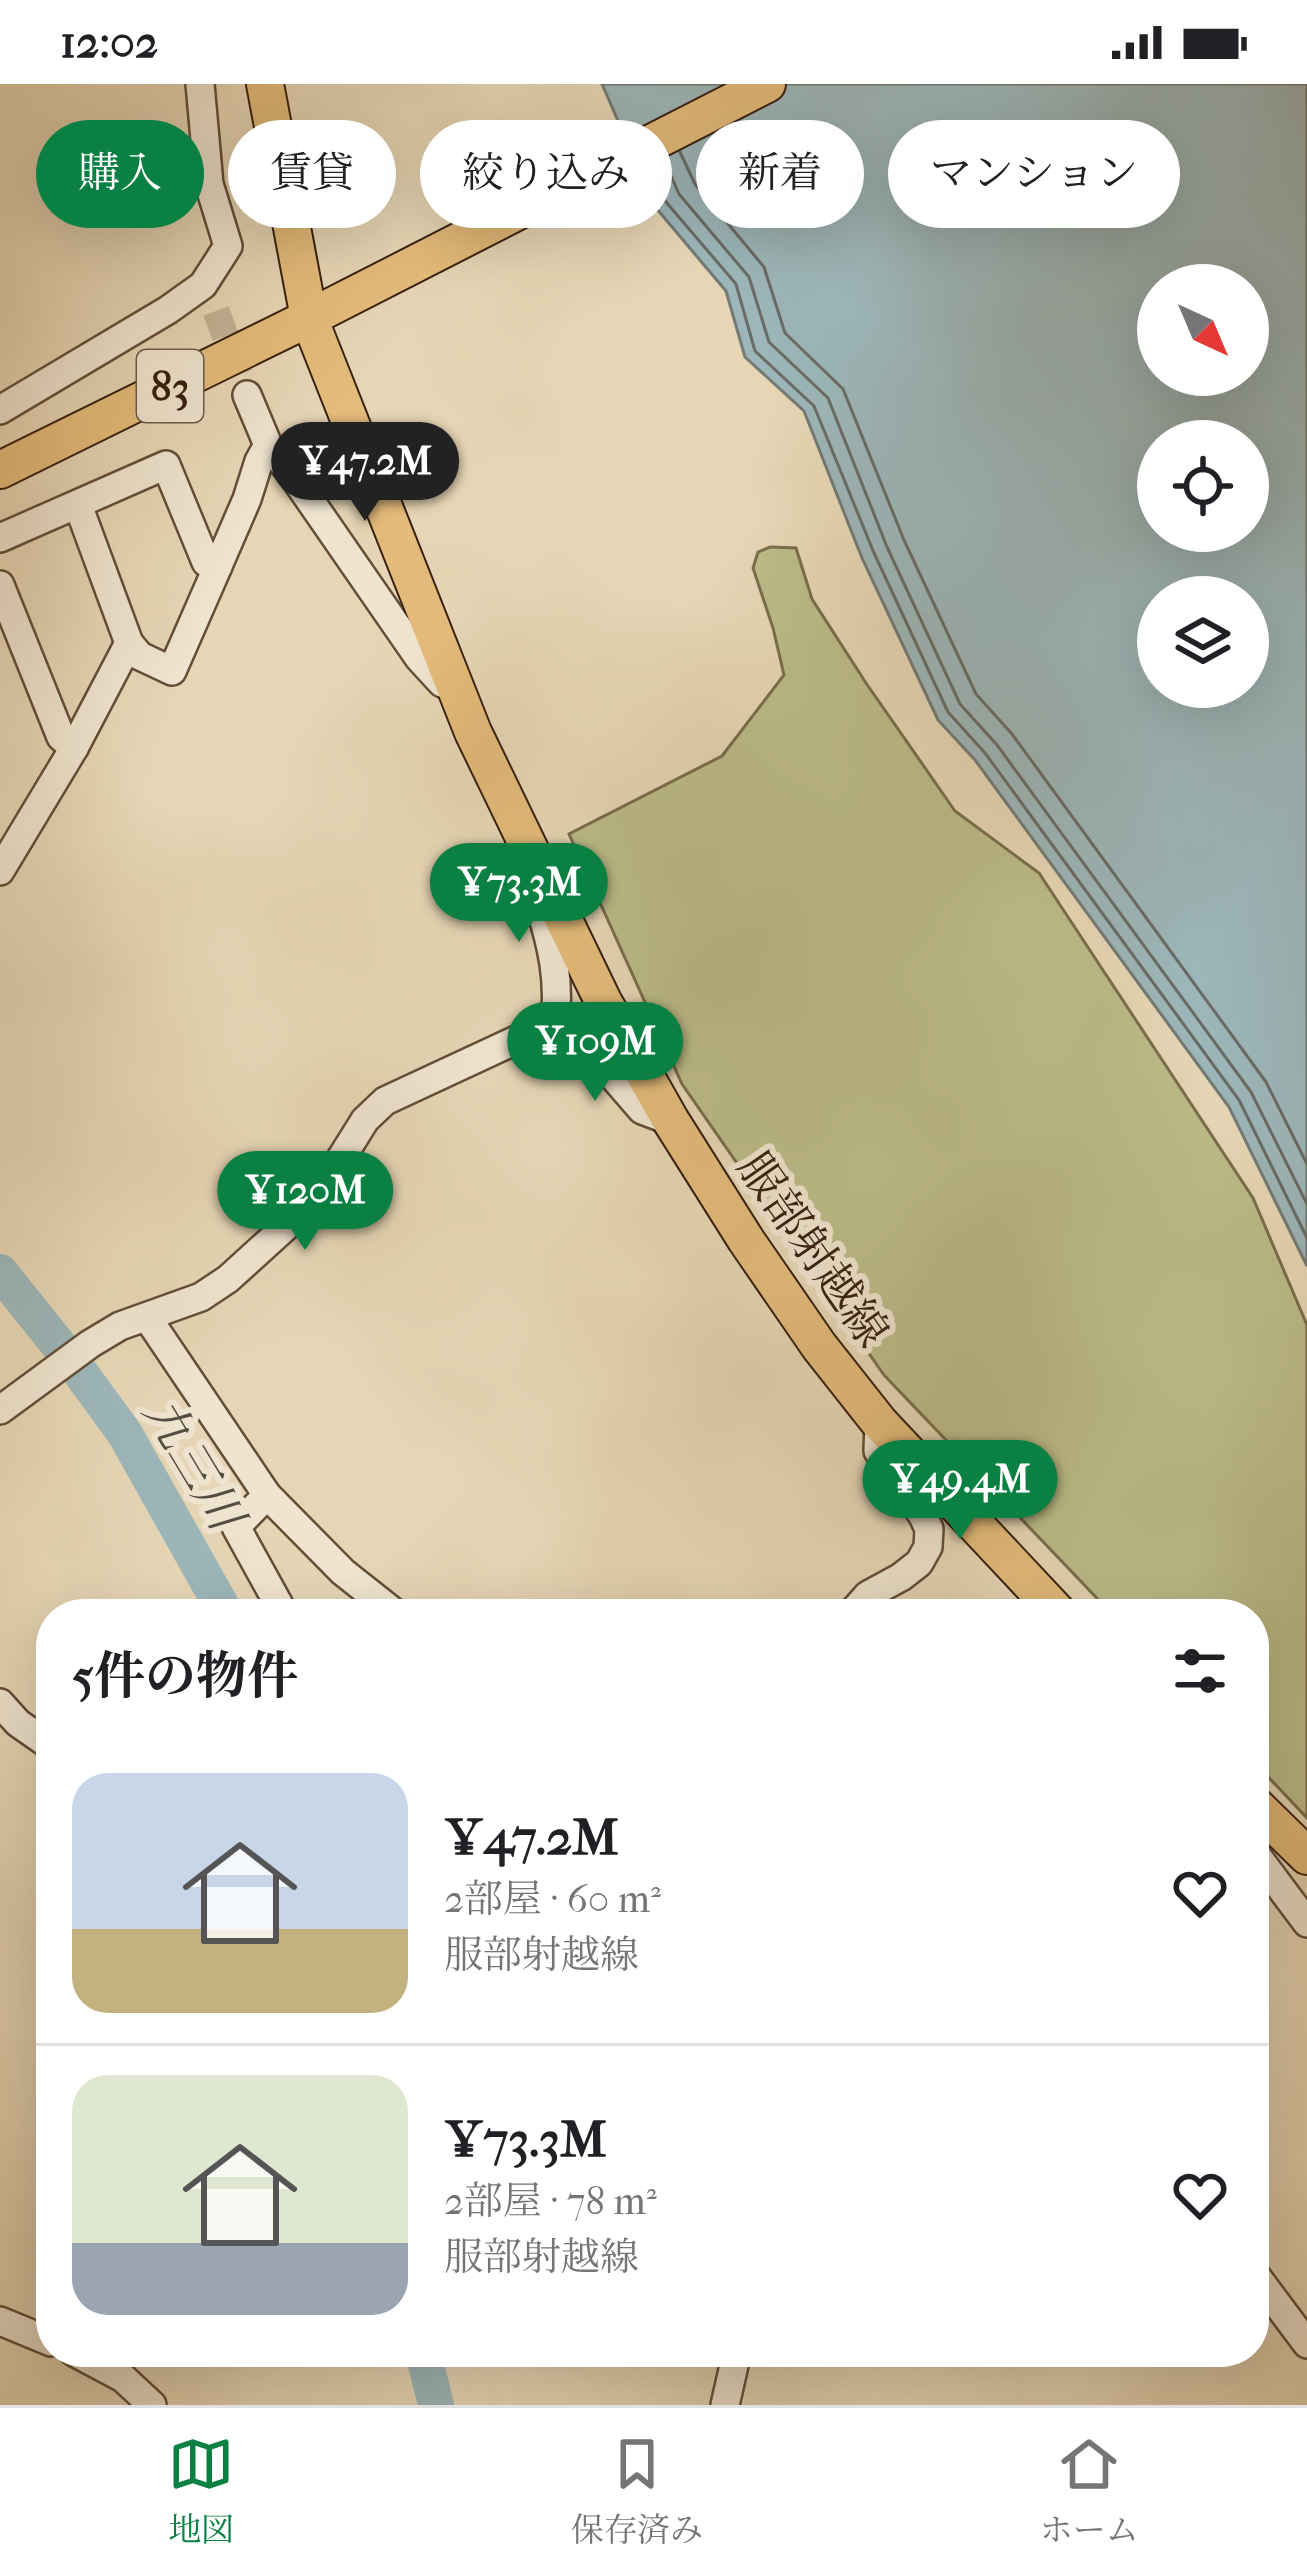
<!DOCTYPE html>
<html lang="ja">
<head>
<meta charset="utf-8">
<style>
	body { margin:0; font-family:"IM FELL French Canon","Noto Serif JP",serif; background:#f2f2f2; color:#202124; height:100vh; display:flex; flex-direction:column; font-size:45px; white-space:nowrap }
	* { box-sizing:border-box; margin:0 }
	p { font-size:39px; color:#757577 }
	.icon { flex:none; width:66px; height:66px; fill:none; stroke:currentColor; stroke-width:2; stroke-linecap:round; stroke-linejoin:round }
	.map { position:relative; flex:1; overflow:hidden }
	.details { position:absolute; left:36px; top:1515px; width:1233px; height:768px; display:flex; flex-direction:column; background:#fff; border-radius:48px; box-shadow:0 12px 48px #0002 }
	.details>* { flex:none }
	.guide { position:absolute; left:36px; top:36px; width:1236px; height:108px; display:flex; gap:24px }
	.needle { width:78px; rotate:136deg }
	.controls { position:absolute; left:1137px; top:180px; display:grid; gap:24px }
	.controls a { display:grid; place-items:center; width:132px; height:132px; border-radius:50%; background:#fff; box-shadow:0 12px 48px #0002; font-size:60px }
	.price { position:absolute; translate:-50% -102px; padding:0 27px; border-radius:42px; background:#0b8043; color:#fff; font-size:39px; line-height:78px; filter:drop-shadow(0 3px 6px #0008) }
	.price::after { content:''; position:absolute; left:50%; top:72px; width:36px; height:27px; margin-left:-18px; background:inherit; clip-path:polygon(0 0,100% 0,50% 100%) }
	.price.active { background:#222; color:#fff }
	ul { padding:0; list-style:none }
	li { display:flex; align-items:center; gap:36px; height:300px; padding:0 36px }
	li+li { border-top:3px solid #e0e0e0 }
	li span { display:grid; place-items:center; flex:none; width:336px; height:240px; border-radius:36px; color:#555 }
	li>.icon { margin-inline-start:auto }
	span .icon { width:144px; height:144px; fill:#fffc; stroke-width:1 }
	li b { font-size:51px }
	h2 { display:flex; justify-content:space-between; align-items:center; height:144px; padding:0 36px; font-size:51px }
	.pill { padding:0 42px; border-radius:54px; background:#fff; box-shadow:0 12px 48px #0002; font-size:42px; line-height:108px }
	.pill.active { background:#0b8043; color:#fff }
	.status { display:flex; justify-content:space-between; align-items:center; height:84px; padding:0 60px; background:#fff; direction:ltr }
	.status svg { height:33px; fill:currentColor }
	.tab-bar { display:flex; justify-content:space-around; align-items:center; height:168px; border-top:3px solid #e0e0e0; background:#fff; font-size:33px; color:#757577 }
	.tab-bar a { display:grid; justify-items:center; gap:6px }
	.tab-bar .active { color:#0b8043 }
	.map>svg:first-child { display:block }
	.green { fill:#bbbc89; stroke:#796e4c; stroke-width:3 }
	.water { fill:#9cb6b9; stroke:#747a75; stroke-width:3; fill-rule:evenodd }
	.lines { fill:none; stroke-linecap:round; stroke-linejoin:round }
	.shore { stroke:#6a6b64; stroke-width:3 }
	.river { stroke:#9cb6b9; stroke-width:36 }
	.minor-tunnel { stroke:#c3b294; stroke-width:27; stroke-dasharray:27 14; stroke-linecap:butt }
	.minor-casing { stroke:#634e38; stroke-width:32 }
	.major-casing { stroke:#37200f; stroke-width:40 }
	.minor { stroke:#efe4cf; stroke-width:27 }
	.major { stroke:#e3bb7a; stroke-width:36 }
	.labels { text-anchor:middle; stroke-width:12; stroke-linejoin:round; paint-order:stroke }
	.shield { fill:#efe4cf; stroke:#6e5b49; stroke-width:3 }
	.shield-label { font-size:42px; font-weight:bold; fill:#37200f }
	.street-label { font-size:45px; fill:#37200f; stroke:#efe4cf }
	.water-label { font-size:48px; font-style:italic; fill:#554d42; stroke:#efe4cf }
</style>
</head>
<body>
<div class="status"><b>12:02</b><svg viewBox="0 0 49 12"><path d="M0 12V9h3v3zM5 12V6h3v6zM10 12V3h3v9zM15 12V0h3v12zM26 1h20v11H26zM47 4h2v5h-2z"/></svg></div>
<div class="map">
<svg width="1307" height="2321" viewBox="0 0 1307 2321">
	<rect width="100%" height="100%" fill="#e6d6b5"/>
	<filter id="stains"><feTurbulence type="fractalNoise" baseFrequency=".00167" numOctaves="4"/><feColorMatrix values="0 0 0 0 .2 0 0 0 0 .09 0 0 0 0 .02 0 0 0 .5 -.17"/></filter>
	<radialGradient id="worn" r=".72"><stop offset=".6" stop-color="#630" stop-opacity="0"/><stop offset="1" stop-color="#630" stop-opacity=".3"/></radialGradient>
	<path class="green" d="M770 463 796 464 812 515 866 599 955 727 1039 789 1253 1114 1307 1241V1734L1254 1678V1530H1112L884 1291 682 1000 569 750 722 672 784 591 773 544 753 484 758 468Z"/>
	<path class="water" d="M602 0H1307V1182L1229 1023 975 676 938 636 862 474 804 327 745 273 726 207 656 124ZM1158 201H1248V291H1158ZM1158 357H1248V447H1158ZM1158 513H1248V603H1158Z"/>
	<g class="lines">
		<g class="shore">
			<path d="M680 68 695 100 764 183 785 249 843 305 904 456 976 610 1012 650 1266 998 1307 1080"/>
			<path d="M664 76 679 110 749 193 769 258 828 314 887 463 960 620 997 661 1251 1008 1307 1120"/>
			<path d="M651 83 666 118 736 200 755 267 814 322 874 469 948 628 985 669 1239 1016 1307 1154"/>
		</g>
		<g class="river">
			<path d="M0 1188 65 1269"/>
			<path d="M74 1280 125 1350 226 1530"/>
			<path d="M423 2268 436 2321"/>
		</g>
		<path class="minor-tunnel" d="M216 227 247 311"/>
		<defs>
			<g id="minor">
				<path d="M247 311 268 361 291 389 419 574 442 599 456 604"/>
				<path d="M0 326 168 226 203 201 228 162 209 100 200 0"/>
				<path d="M78 421 129 559 140 572 172 587 218 482"/>
				<path d="M0 454 166 381 206 478 218 482 247 415 259 377 268 361"/>
				<path d="M0 501 61 653 74 664"/>
				<path d="M0 787 74 664 129 559"/>
				<path d="M549 807 540 823C552 862 560 896 555 938"/>
				<path d="M555 938 584 959 642 1026 671 1037"/>
				<path d="M147 1233 267 1411 343 1488 396 1530"/>
				<path d="M0 1326 90 1260 120 1242 201 1213 228 1195 315 1116 365 1036 385 1017 555 938"/>
				<path d="M267 1411 236 1443 284 1530"/>
				<path d="M851 1530 868 1511 901 1493 919 1479 928 1463 929 1445 923 1432 878 1367 879 1338"/>
				<path d="M0 1619 18 1639 51 1662"/>
				<path d="M1254 1768 1307 1839"/>
				<path d="M1254 2189 1307 2260"/>
				<path d="M0 2237 51 2258"/>
				<path d="M74 2268 123 2294 152 2321"/>
				<path d="M725 2321 737 2268"/>
			</g>
			<g id="major">
				<path d="M265 0 309 234 473 648 603 917 671 1037 746 1156 819 1262 879 1338 1059 1530"/>
				<path d="M0 386 309 234 767 0"/>
				<path d="M1254 1720 1307 1772"/>
			</g>
		</defs>
		<use href="#minor" class="minor-casing"/>
		<use href="#major" class="major-casing"/>
		<use href="#minor" class="minor"/>
		<use href="#major" class="major"/>
	</g>
	<g class="labels">
		<rect class="shield" x="137" y="266" width="66" height="72" rx="9"/>
		<g class="shield-label">
			<text x="170" y="317">83</text>
		</g>
		<g class="street-label">
			<text transform="translate(814 1165) rotate(55)" y="16">服部射越線</text>
		</g>
		<g class="water-label">
			<text transform="translate(194 1379) rotate(59)" y="17">九三川</text>
		</g>
	</g>
	<rect width="100%" height="100%" filter="url(#stains)"/>
	<rect width="100%" height="100%" fill="url(#worn)"/>
</svg>
<div class="controls">
<a><svg class="needle" viewBox="-14 -14 28 28"><path d="M0-13l5 13h-10z" fill="#e53935"/><path d="M0 13l5-13h-10z" fill="#757577"/></svg></a>
<a><svg class="icon" aria-label="locate" viewBox="0 0 24 24"><circle cx="12" cy="12" r="6"/><path d="M12 2v4M12 18v4M2 12h4M18 12h4"/></svg></a>
<a><svg class="icon" aria-label="layers" viewBox="0 0 24 24"><path d="M12 4l9 5-9 5-9-5zM3 14l9 5 9-5"/></svg></a>
</div>
<b class="price active" style="left:365px;top:440px">¥47.2M</b>
<b class="price" style="left:519px;top:861px">¥73.3M</b>
<b class="price" style="left:595px;top:1020px">¥109M</b>
<b class="price" style="left:305px;top:1169px">¥120M</b>
<b class="price" style="left:960px;top:1458px">¥49.4M</b>
<div class="guide">
<a class="pill active">購入</a>
<a class="pill">賃貸</a>
<a class="pill">絞り込み</a>
<a class="pill">新着</a>
<a class="pill">マンション</a>
</div>
<section class="details">
<h2>5件の物件<svg class="icon" aria-label="filters" viewBox="0 0 24 24"><path d="M4 7h16M4 17h16"/><circle cx="9" cy="7" r="2"/><circle cx="15" cy="17" r="2"/></svg></h2>
<ul>
<li><span style="background:linear-gradient(#c9d6e8 65%,#c2b280 0)"><svg class="icon" aria-label="home" viewBox="0 0 24 24"><path d="M3 11l9-7 9 7M6 9v11h12V9"/></svg></span><div><b>¥47.2M</b><p>2部屋 · 60 m²</p><p>服部射越線</p></div><svg class="icon" aria-label="heart" viewBox="0 0 24 24"><path d="M12 20l-8-8c-3-5 5-10 8-4 3-6 11-1 8 4z"/></svg></li>
<li><span style="background:linear-gradient(#dfe7d0 70%,#9aa5b1 0)"><svg class="icon" aria-label="home" viewBox="0 0 24 24"><path d="M3 11l9-7 9 7M6 9v11h12V9"/></svg></span><div><b>¥73.3M</b><p>2部屋 · 78 m²</p><p>服部射越線</p></div><svg class="icon" aria-label="heart" viewBox="0 0 24 24"><path d="M12 20l-8-8c-3-5 5-10 8-4 3-6 11-1 8 4z"/></svg></li>
</ul>
</section>
</div>
<nav class="tab-bar">
<a class="active"><svg class="icon" aria-label="map" viewBox="0 0 24 24"><path d="M3 6l6-2 6 2 6-2v14l-6 2-6-2-6 2zM9 4v14M15 6v14"/></svg>地図</a>
<a><svg class="icon" aria-label="saved" viewBox="0 0 24 24"><path d="M7 4h10v16l-5-4-5 4z"/></svg>保存済み</a>
<a><svg class="icon" aria-label="home" viewBox="0 0 24 24"><path d="M3 11l9-7 9 7M6 9v11h12V9"/></svg>ホーム</a>
</nav>
</body>
</html>
